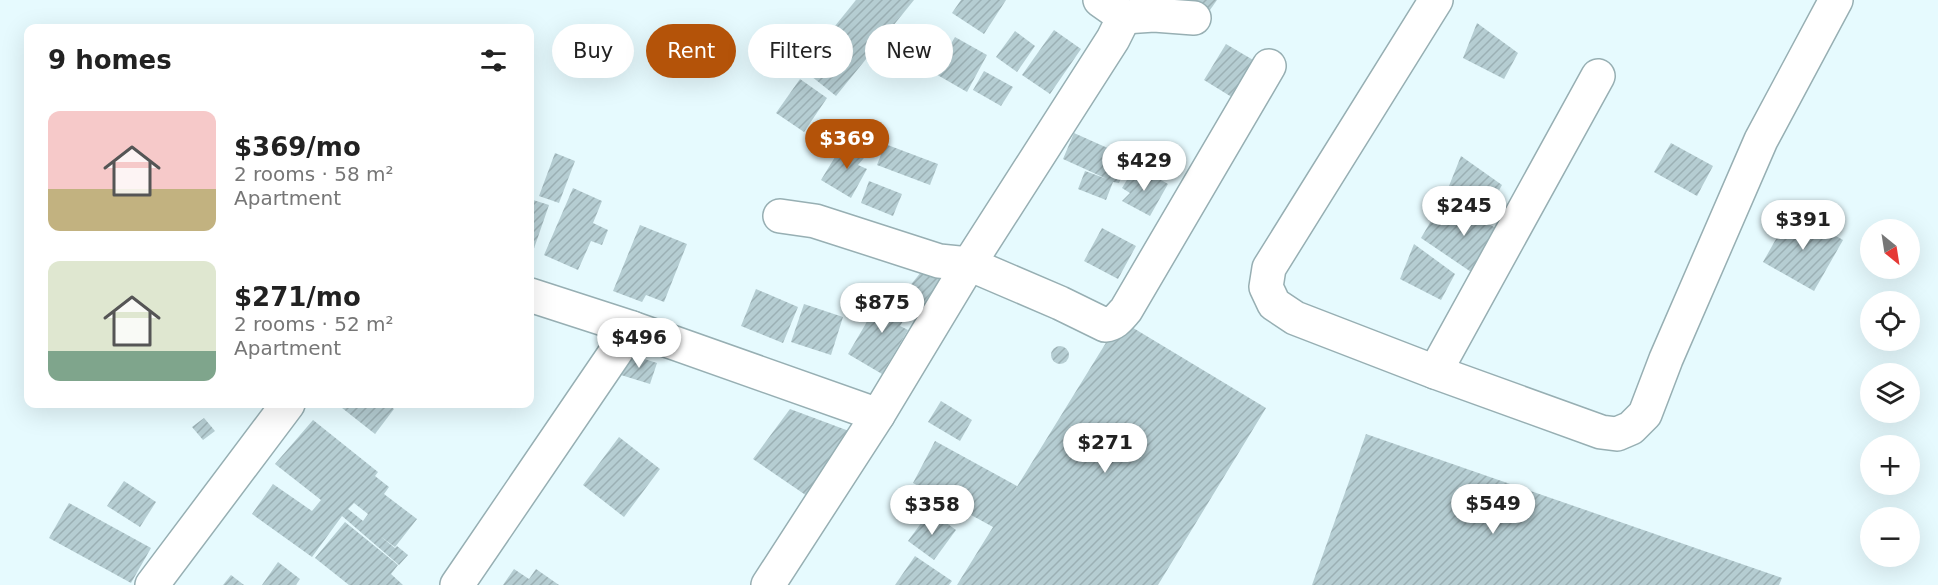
<!DOCTYPE html>
<html lang="en">
<head>
<meta charset="utf-8">
<style>
	body { margin:0; font-family:"DejaVu Sans",sans-serif; background:#f2f2f2; color:#222; height:100vh; display:flex; flex-direction:column; font-size:22px; white-space:nowrap }
	* { box-sizing:border-box; margin:0 }
	p { font-size:20px; color:#767676 }
	.icon { flex:none; width:33px; height:33px; fill:none; stroke:currentColor; stroke-width:2; stroke-linecap:round; stroke-linejoin:round }
	.map { position:relative; flex:1; overflow:hidden }
	.details { position:absolute; left:24px; top:24px; width:510px; height:384px; display:flex; flex-direction:column; background:#fff; border-radius:12px; box-shadow:0 6px 24px #0002 }
	.details>* { flex:none }
	.top-card { position:absolute; left:552px; top:24px; width:570px; height:54px; display:flex; gap:12px }
	.needle { width:39px; rotate:150deg }
	.buttons { position:absolute; left:1860px; top:219px; display:grid; gap:12px }
	.buttons a { display:grid; place-items:center; width:60px; height:60px; border-radius:50%; background:#fff; box-shadow:0 6px 24px #0002; font-size:30px }
	.price { position:absolute; translate:-50% -51px; padding:0 14px; border-radius:21px; background:#fff; color:#222; font-size:20px; line-height:39px; filter:drop-shadow(0 2px 3px #0008) }
	.price::after { content:''; position:absolute; left:50%; top:36px; width:18px; height:14px; margin-left:-9px; background:inherit; clip-path:polygon(0 0,100% 0,50% 100%) }
	.price.current { background:#b45309; color:#fff }
	ul { padding:0; list-style:none }
	li { display:flex; align-items:center; gap:18px; height:150px; padding:0 24px }
	li span { display:grid; place-items:center; flex:none; width:168px; height:120px; border-radius:12px; color:#555 }
	li>.icon { margin-inline-start:auto }
	span .icon { width:72px; height:72px; fill:#fffc; stroke-width:1 }
	li b { font-size:26px }
	h2 { display:flex; justify-content:space-between; align-items:center; height:72px; padding:0 24px; font-size:26px }
	.chip { padding:0 21px; border-radius:27px; background:#fff; box-shadow:0 6px 24px #0002; font-size:21px; line-height:54px }
	.chip.current { background:#b45309; color:#fff }
	.map>svg:first-child { display:block }
	.building { fill:url(#building-hatch); fill-rule:evenodd }
	.lines { fill:none; stroke-linecap:round; stroke-linejoin:round }
	.minor-casing { stroke:#97afb3; stroke-width:36 }
	.minor { stroke:#fff; stroke-width:33 }
</style>
</head>
<body>
<div class="map">
<svg width="1938" height="585" viewBox="0 0 1938 585">
	<defs>
		<pattern id="building-hatch" width="6" height="6" patternUnits="userSpaceOnUse" patternTransform="scale(1.5)"><rect width="6" height="6" fill="#b5cdd2"/><path d="M-1 1l2-2M0 6l6-6M5 7l2-2" fill="none" stroke="#9bb0b4"/></pattern>
	</defs>
	<rect width="100%" height="100%" fill="#e6fafe"/>
	<g class="building">
		<path d="M856 0H914L836 96 801 68Z"/>
		<path d="M961 0H1006L984 34 952 13Z"/>
		<path d="M1195 0H1217L1210 10Z"/>
		<path d="M1477 23 1518 53 1504 79 1463 58Z"/>
		<path d="M1054 30 1081 49 1050 94 1022 75Z"/>
		<path d="M1015 31 1035 46 1017 72 996 57Z"/>
		<path d="M955 37 987 55 967 92 934 73Z"/>
		<path d="M1226 44 1265 67 1243 104 1204 80Z"/>
		<path d="M984 71 1013 87 1001 106 973 90Z"/>
		<path d="M800 79 827 98 804 132 776 113Z"/>
		<path d="M1074 133 1130 158 1119 183 1113 182 1106 200 1078 189 1085 171 1107 179 1063 159Z"/>
		<path d="M855 141 869 152 858 165 867 169 851 198 821 180 838 152 845 155Z"/>
		<path d="M1671 143 1713 166 1697 196 1654 172Z"/>
		<path d="M885 144 938 164 930 185 877 165Z"/>
		<path d="M555 153 575 161 559 203 539 196Z"/>
		<path d="M1461 156 1502 185 1487 212 1447 191Z"/>
		<path d="M1145 171 1168 184 1150 216 1122 201 1130 193 1122 188 1130 175 1140 180Z"/>
		<path d="M869 181 902 194 893 216 861 203Z"/>
		<path d="M573 188 602 201 593 223 608 230 602 245 591 241 578 270 544 255Z"/>
		<path d="M530 199 549 205 530 260Z"/>
		<path d="M1444 199 1510 236 1477 276 1421 238Z"/>
		<path d="M1792 211 1843 240 1814 291 1763 262Z"/>
		<path d="M640 225 687 244 664 302 646 295 642 302 613 291Z"/>
		<path d="M1102 228 1136 246 1118 279 1084 261Z"/>
		<path d="M1414 244 1455 274 1441 300 1400 279Z"/>
		<path d="M926 266 953 287 927 320 900 298Z"/>
		<path d="M756 289 798 307 783 343 741 326Z"/>
		<path d="M885 291 912 307 900 326 908 330 882 374 848 354Z"/>
		<path d="M804 304 843 317 831 355 791 342Z"/>
		<path d="M1120 320 1266 408 1158 585H957L993 527 913 483 935 441 1017 486 1013 493Z"/>
		<circle cx="1060" cy="355" r="9"/>
		<path d="M628 354 657 363 650 384 621 375Z"/>
		<path d="M941 401 972 420 960 441 928 422Z"/>
		<path d="M337 404H387L394 409 375 434Z"/>
		<path d="M790 409 849 431 807 496 753 459Z"/>
		<path d="M204 418 215 431 203 440 192 427Z"/>
		<path d="M313 420 378 472 375 476 389 487 384 494 417 519 395 547 380 536 395 548 397 546 408 555 399 565 342 516 312 557 252 514 273 484 312 511 321 500 275 464ZM354 503 368 514 363 521 348 509Z"/>
		<path d="M1366 434 1782 578 1779 585H1312Z"/>
		<path d="M619 437 660 469 624 517 583 485Z"/>
		<path d="M124 481 156 502 140 527 107 506Z"/>
		<path d="M69 503 151 548 131 583 49 538Z"/>
		<path d="M930 511 956 530 934 560 908 541Z"/>
		<path d="M345 522 398 565 391 574 403 585H349L315 558Z"/>
		<path d="M915 556 952 581 949 585H895Z"/>
		<path d="M278 562 300 579 296 585H262Z"/>
		<path d="M514 569 529 579 536 569 559 585H503Z"/>
		<path d="M231 575 244 585H223Z"/>
	</g>
	<g class="lines">
		<defs>
			<g id="minor">
				<path d="M1436 0 1269 268 1266 287 1274 304 1295 318 1435 372 1601 432 1617 434 1631 428 1645 414 1666 359 1761 140 1836 0"/>
				<path d="M1124 17 1154 15 1194 18"/>
				<path d="M780 216 815 221 939 261 969 264 1060 303 1105 325C1115 324 1119 318 1126 310L1269 66"/>
				<path d="M530 295 632 328 878 415"/>
				<path d="M1435 372 1598 76"/>
				<path d="M152 585 288 404"/>
				<path d="M457 585 632 328"/>
				<path d="M768 585 878 415 969 264 1113 39 1124 17 1100 0"/>
			</g>
		</defs>
		<use href="#minor" class="minor-casing"/>
		<use href="#minor" class="minor"/>
	</g>
</svg>
<div class="buttons">
<a><svg class="needle" viewBox="-14 -14 28 28"><path d="M0-13l5 13h-10z" fill="#e53935"/><path d="M0 13l5-13h-10z" fill="#767676"/></svg></a>
<a><svg class="icon" aria-label="locate" viewBox="0 0 24 24"><circle cx="12" cy="12" r="6"/><path d="M12 2v4M12 18v4M2 12h4M18 12h4"/></svg></a>
<a><svg class="icon" aria-label="layers" viewBox="0 0 24 24"><path d="M12 4l9 5-9 5-9-5zM3 14l9 5 9-5"/></svg></a>
<a>+</a>
<a>−</a>
</div>
<b class="price current" style="left:847px;top:170px">$369</b>
<b class="price" style="left:1144px;top:192px">$429</b>
<b class="price" style="left:1464px;top:237px">$245</b>
<b class="price" style="left:1803px;top:251px">$391</b>
<b class="price" style="left:882px;top:334px">$875</b>
<b class="price" style="left:639px;top:369px">$496</b>
<b class="price" style="left:1105px;top:474px">$271</b>
<b class="price" style="left:1493px;top:535px">$549</b>
<b class="price" style="left:932px;top:536px">$358</b>
<div class="top-card">
<a class="chip">Buy</a>
<a class="chip current">Rent</a>
<a class="chip">Filters</a>
<a class="chip">New</a>
</div>
<section class="details">
<h2>9 homes<svg class="icon" aria-label="filters" viewBox="0 0 24 24"><path d="M4 7h16M4 17h16"/><circle cx="9" cy="7" r="2"/><circle cx="15" cy="17" r="2"/></svg></h2>
<ul>
<li><span style="background:linear-gradient(#f6c9c9 65%,#c2b280 0)"><svg class="icon" aria-label="home" viewBox="0 0 24 24"><path d="M3 11l9-7 9 7M6 9v11h12V9"/></svg></span><div><b>$369/mo</b><p>2 rooms · 58 m²</p><p>Apartment</p></div></li>
<li><span style="background:linear-gradient(#dfe7d0 75%,#7fa58c 0)"><svg class="icon" aria-label="home" viewBox="0 0 24 24"><path d="M3 11l9-7 9 7M6 9v11h12V9"/></svg></span><div><b>$271/mo</b><p>2 rooms · 52 m²</p><p>Apartment</p></div></li>
</ul>
</section>
</div>
</body>
</html>
